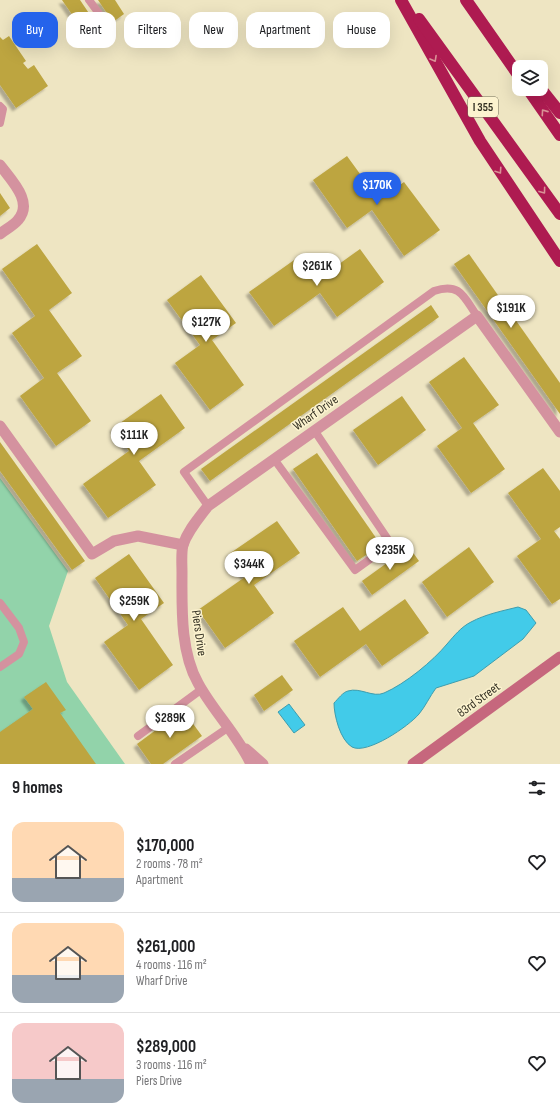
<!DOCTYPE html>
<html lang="en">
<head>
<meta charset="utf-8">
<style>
	body { margin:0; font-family:"Sofia Sans Condensed",sans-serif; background:#f6f6f6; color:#202124; height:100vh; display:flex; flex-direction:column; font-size:15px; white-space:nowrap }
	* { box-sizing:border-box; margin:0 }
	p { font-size:13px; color:#757577 }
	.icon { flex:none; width:22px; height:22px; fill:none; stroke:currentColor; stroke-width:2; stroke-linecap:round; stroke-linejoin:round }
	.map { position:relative; height:764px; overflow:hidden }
	.sheet { display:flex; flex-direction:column; background:#fff; flex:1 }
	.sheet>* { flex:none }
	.guide { position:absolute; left:12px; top:12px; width:536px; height:36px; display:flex; gap:8px }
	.controls { position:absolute; left:512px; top:60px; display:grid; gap:8px }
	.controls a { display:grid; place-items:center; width:36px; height:36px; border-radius:8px; background:#fff; box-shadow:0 4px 16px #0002; font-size:20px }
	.price { position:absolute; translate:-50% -34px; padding:0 9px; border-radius:14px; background:#fff; color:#222; font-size:13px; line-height:26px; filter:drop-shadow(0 1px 2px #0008) }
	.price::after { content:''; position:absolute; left:50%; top:24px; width:12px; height:9px; margin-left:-6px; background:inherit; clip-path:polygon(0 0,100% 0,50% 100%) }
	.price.on { background:#2563eb; color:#fff }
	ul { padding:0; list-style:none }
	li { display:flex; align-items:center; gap:12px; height:100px; padding:0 12px }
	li+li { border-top:1px solid #e0e0e0 }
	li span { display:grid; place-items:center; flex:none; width:112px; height:80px; border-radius:12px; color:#555 }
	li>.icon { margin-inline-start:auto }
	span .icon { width:48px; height:48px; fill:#fffc; stroke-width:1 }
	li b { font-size:17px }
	h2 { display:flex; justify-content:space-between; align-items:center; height:48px; padding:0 12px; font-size:17px }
	.chip { padding:0 14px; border-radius:12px; background:#fff; box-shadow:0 4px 16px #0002; font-size:14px; line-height:36px }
	.chip.on { background:#2563eb; color:#fff }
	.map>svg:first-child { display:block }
	.green { fill:#92d3aa }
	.water { fill:#42cbe9; stroke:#3e9dae }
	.building { fill:#bda541; filter:url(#shadow) }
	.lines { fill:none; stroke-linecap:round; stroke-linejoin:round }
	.service { stroke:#d4929f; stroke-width:8 }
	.minor { stroke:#d4929f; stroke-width:11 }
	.secondary { stroke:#c6677d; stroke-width:11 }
	.motorway { stroke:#ae1b51; stroke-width:12 }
	.oneway { stroke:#d99296 }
	.labels { text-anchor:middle; stroke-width:3; stroke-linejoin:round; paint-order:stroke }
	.shield { fill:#fcf3cf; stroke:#716c57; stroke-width:1 }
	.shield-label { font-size:12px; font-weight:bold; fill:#353224 }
	.street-label { font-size:13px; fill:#353224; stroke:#fcf3cf }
</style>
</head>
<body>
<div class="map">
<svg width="560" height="764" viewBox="0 0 560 764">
	<defs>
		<filter id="shadow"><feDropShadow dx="-3.5" dy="3.5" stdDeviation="1" flood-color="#0004"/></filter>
	</defs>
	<rect width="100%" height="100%" fill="#eee5c2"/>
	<path class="green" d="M0 478 68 571 49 626 67 682 125 764H0Z"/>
	<g class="water">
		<path d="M518 607 526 610 536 623 523 639 474 676 436 688C430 696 425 707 419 714 409 726 367 755 352 747 340 740 334 715 334 703 338 699 343 692 348 691 360 687 373 698 384 693 405 684 433 661 447 644 454 636 461 627 471 622 486 614 502 611 518 607Z"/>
		<path d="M289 704 305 725 294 733 278 712Z"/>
	</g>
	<g class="building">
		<path d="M62 0H80L101 31 89 39Z"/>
		<path d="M98 0H115L124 14 113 22Z"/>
		<path d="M9 36 26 61 23 63 28 69 34 65 48 86 16 108 0 85V37L3 40Z"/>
		<path d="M347 156 379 200 404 182 440 230 404 256 372 210 347 228 313 180Z"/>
		<path d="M0 193 10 208 0 216Z"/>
		<path d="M37 244 72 293 49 310 82 356 57 373 91 421 56 446 20 396 44 378 12 333 35 316 2 269Z"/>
		<path d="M360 249 384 282 337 317 320 293 274 326 249 292 297 258 314 282Z"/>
		<path d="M469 254 560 383V414L454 264Z"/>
		<path d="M201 275 236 323 212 340 244 385 210 410 175 363 200 345 167 300Z"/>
		<path d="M431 305 439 317 210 481 201 469Z"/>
		<path d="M464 357 499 405 473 423 505 469 471 493 437 446 462 428 429 382Z"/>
		<path d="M161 394 185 428 139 461 156 485 108 518 83 484 129 451 113 428Z"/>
		<path d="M402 396 426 430 378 465 353 430Z"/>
		<path d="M0 442 85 561 72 570 0 471Z"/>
		<path d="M317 453 381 545 357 561 293 469Z"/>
		<path d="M543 468 560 491V527L554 531 560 539V599L552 604 517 556 541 539 508 493Z"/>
		<path d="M277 521 300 553 254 585 274 613 225 648 198 610 245 577 229 554Z"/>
		<path d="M409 547 419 561 372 595 362 581Z"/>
		<path d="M469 547 494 582 447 617 422 582Z"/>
		<path d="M129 554 164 603 141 619 173 665 139 690 104 642 128 625 95 578Z"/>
		<path d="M405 599 429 633 382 666 366 644 320 677 294 641 343 607 360 631Z"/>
		<path d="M282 675 293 690 264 711 254 695Z"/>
		<path d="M46 682 66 710 60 713 96 764H0V732L33 709 24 697Z"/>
		<path d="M183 710 202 736 163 764H151L137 744Z"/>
	</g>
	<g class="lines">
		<g class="service">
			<path d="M89 0 100 15"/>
			<path d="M0 106 3 109 0 123"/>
			<path d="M274 459 355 570 391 544 314 430"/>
			<path d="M208 506 184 472 434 291C460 282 464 297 477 316"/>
			<path d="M0 603 19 628 24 642 19 654 0 667"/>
			<path d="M138 736 202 689"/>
			<path d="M175 764 229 727"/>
		</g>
		<g class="minor">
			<path d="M0 165C11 180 34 202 18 220 13 226 6 229 0 234"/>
			<path d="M0 426 92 554 114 541 138 536 183 545"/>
			<path d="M246 749 263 764"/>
			<path d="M251 764C237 734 213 711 198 683 180 651 182 607 182 572 182 564 181 553 183 545 188 530 199 518 208 506L477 316 560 432"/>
		</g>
		<path class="secondary" d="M413 764 560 657"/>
		<g class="motorway">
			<path d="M401 0 480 141 560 261"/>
			<path d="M466 0 519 76"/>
			<path d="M419 19 560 214"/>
			<path d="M528 89 560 135"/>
			<path d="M541 89 560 113"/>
		</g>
	</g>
	<defs><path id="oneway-chevron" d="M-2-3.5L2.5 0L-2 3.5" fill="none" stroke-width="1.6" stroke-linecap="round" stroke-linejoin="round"/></defs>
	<g class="oneway">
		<use href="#oneway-chevron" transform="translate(434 59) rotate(61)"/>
		<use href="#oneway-chevron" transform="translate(544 112) rotate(-125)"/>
		<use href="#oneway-chevron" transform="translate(499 171) rotate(56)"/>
		<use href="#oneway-chevron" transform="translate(543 191) rotate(54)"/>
	</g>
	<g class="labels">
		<rect class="shield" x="468" y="97" width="30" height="20" rx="3"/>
		<g class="shield-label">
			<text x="483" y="111">I 355</text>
		</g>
		<g class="street-label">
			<text transform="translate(315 412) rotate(-35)" y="5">Wharf Drive</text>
			<text transform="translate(200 633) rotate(82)" y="5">Piers Drive</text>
			<text transform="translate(478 699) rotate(-36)" y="5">83rd Street</text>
		</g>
	</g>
</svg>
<div class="controls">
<a><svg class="icon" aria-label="layers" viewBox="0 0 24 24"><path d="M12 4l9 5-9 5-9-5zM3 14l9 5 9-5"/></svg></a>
</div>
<b class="price on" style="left:377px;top:206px">$170K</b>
<b class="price" style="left:317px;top:287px">$261K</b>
<b class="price" style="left:511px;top:329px">$191K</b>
<b class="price" style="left:206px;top:343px">$127K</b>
<b class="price" style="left:134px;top:456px">$111K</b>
<b class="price" style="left:390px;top:571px">$235K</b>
<b class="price" style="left:249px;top:585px">$344K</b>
<b class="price" style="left:134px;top:622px">$259K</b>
<b class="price" style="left:170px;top:739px">$289K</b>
<div class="guide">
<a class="chip on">Buy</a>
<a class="chip">Rent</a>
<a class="chip">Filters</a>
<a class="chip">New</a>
<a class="chip">Apartment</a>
<a class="chip">House</a>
</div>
</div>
<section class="sheet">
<h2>9 homes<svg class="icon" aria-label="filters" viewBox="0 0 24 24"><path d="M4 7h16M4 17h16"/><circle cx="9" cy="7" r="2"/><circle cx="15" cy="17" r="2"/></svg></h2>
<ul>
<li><span style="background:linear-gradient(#ffd9b3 70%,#9aa5b1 0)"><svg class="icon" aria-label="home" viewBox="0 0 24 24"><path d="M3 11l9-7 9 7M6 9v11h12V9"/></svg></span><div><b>$170,000</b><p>2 rooms · 78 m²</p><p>Apartment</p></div><svg class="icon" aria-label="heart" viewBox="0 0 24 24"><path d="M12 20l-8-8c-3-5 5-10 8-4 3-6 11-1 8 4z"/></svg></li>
<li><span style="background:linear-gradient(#ffd9b3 65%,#9aa5b1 0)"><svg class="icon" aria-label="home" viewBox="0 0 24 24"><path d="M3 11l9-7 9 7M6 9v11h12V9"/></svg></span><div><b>$261,000</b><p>4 rooms · 116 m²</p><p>Wharf Drive</p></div><svg class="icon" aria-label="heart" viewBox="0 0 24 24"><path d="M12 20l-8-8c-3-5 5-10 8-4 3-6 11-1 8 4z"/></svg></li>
<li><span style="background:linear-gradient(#f6c9c9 70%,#9aa5b1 0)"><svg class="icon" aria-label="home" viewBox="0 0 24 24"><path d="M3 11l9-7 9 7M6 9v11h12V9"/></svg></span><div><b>$289,000</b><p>3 rooms · 116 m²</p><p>Piers Drive</p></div><svg class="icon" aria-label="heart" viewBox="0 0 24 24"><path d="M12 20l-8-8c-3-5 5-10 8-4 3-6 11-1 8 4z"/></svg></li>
</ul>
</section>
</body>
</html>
